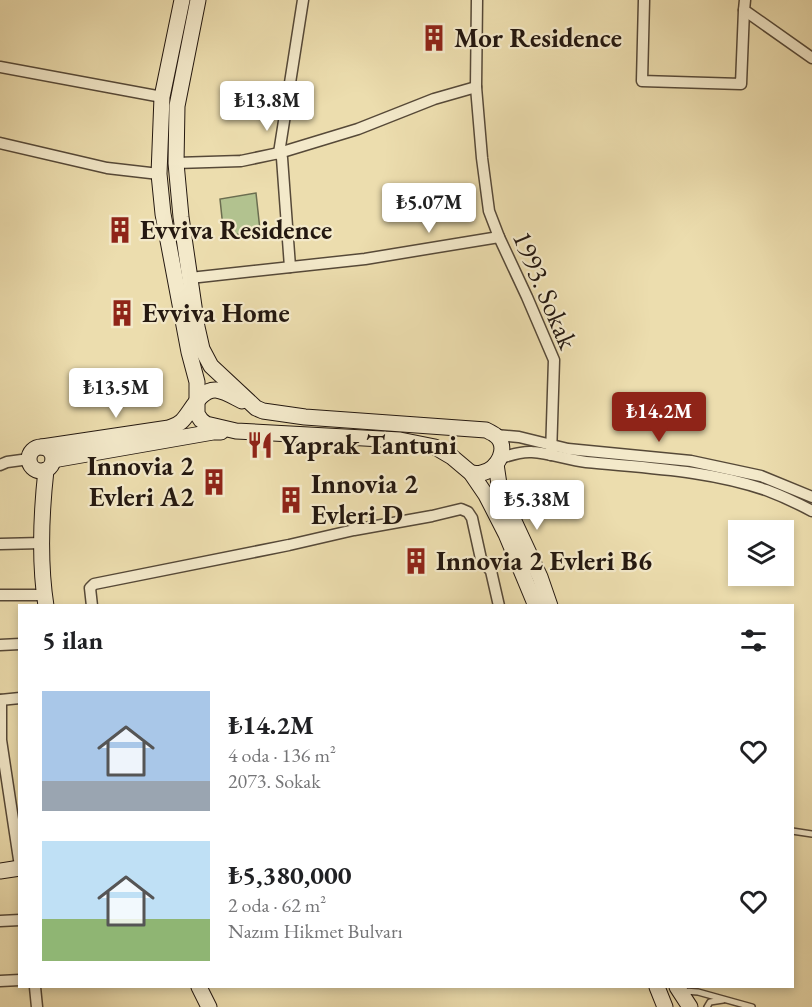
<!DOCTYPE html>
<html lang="tr">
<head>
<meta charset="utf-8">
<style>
	body { margin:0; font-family:"EB Garamond",serif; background:#f2f2f2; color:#202124; height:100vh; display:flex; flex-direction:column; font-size:22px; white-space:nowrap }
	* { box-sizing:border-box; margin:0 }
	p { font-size:20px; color:#757577 }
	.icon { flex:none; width:33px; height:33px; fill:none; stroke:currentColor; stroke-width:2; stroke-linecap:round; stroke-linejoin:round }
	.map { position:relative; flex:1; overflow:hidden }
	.details { position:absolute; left:18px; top:604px; width:776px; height:384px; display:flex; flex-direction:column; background:#fff; border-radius:0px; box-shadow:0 3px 9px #0003 }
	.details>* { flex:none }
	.tools { position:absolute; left:728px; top:520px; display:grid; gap:12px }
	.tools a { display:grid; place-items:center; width:66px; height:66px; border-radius:0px; background:#fff; box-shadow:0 3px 9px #0003; font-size:30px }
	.price { position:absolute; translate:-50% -51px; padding:0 14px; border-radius:6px; background:#fff; color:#222; font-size:20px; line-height:39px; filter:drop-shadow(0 2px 3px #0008) }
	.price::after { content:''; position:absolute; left:50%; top:36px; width:18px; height:14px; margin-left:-9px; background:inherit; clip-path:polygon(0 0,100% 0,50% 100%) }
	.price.active { background:#8f2418; color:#fff }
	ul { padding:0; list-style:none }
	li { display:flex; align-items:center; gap:18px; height:150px; padding:0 24px }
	li span { display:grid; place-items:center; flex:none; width:168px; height:120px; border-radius:0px; color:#555 }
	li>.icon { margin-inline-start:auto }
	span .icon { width:72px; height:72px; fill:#fffc; stroke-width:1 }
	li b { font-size:26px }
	h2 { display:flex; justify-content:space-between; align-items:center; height:72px; padding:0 24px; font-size:26px }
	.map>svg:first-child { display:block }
	.green { fill:#b2c28f; stroke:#6b6d50; stroke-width:1.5 }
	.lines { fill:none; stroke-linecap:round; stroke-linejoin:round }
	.lane-casing { stroke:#564938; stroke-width:8 }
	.street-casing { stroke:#564938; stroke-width:13 }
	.secondary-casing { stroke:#241810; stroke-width:17 }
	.lane { stroke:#f3e9ca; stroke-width:5 }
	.street { stroke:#f3e9ca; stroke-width:10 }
	.secondary { stroke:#f3e9ca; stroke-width:15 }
	.labels { text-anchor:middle; stroke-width:4.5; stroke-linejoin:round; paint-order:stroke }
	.poi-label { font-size:27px; font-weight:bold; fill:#241810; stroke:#f3e9ca; text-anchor:start }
	.street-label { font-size:27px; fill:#241810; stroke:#f3e9ca }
</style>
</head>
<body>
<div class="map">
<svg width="812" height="1007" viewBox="0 0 812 1007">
	<rect width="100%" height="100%" fill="#ecddae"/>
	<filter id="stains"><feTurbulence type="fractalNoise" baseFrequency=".00333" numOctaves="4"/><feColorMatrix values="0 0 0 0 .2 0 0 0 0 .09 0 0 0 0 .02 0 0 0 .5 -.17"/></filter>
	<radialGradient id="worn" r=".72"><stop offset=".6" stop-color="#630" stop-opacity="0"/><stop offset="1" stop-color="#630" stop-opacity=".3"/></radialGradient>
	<path class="green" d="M256 193 260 230 224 237 220 199Z"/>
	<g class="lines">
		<defs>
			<g id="lane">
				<path d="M792 831 812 834"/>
				<path d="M684 991 698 992 752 1007"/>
				<path d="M707 1007 710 1002 723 1000"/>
			</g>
			<g id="street">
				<path d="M477 0 476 87 482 158 489 211 499 237 527 297 554 360 551 455"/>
				<path d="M644 0 642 81 741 84 744 10"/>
				<path d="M745 0 744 10 812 58"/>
				<path d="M0 67 162 97"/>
				<path d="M0 143 107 168 159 174"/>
				<path d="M176 163 241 161 279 153 358 129 434 99 476 87"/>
				<path d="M290 267 282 158 279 153 303 0"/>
				<path d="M190 278 365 259 499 237"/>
				<path d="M496 435 519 437 568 449 691 461 761 476 812 497"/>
				<path d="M501 458C511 455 521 451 532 452 550 453 568 460 586 462 647 468 708 470 766 490 782 496 797 503 812 511"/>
				<path d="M0 465 7 462 29 459"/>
				<path d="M0 544 42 543"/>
				<path d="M0 595H44"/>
				<path d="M92 606 90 588 94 584 289 545 354 530 432 516 461 509 468 512 472 518 481 559 491 571 499 606"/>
				<path d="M0 645 20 644"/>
				<path d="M0 700 20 698"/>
				<path d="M1 700V740L20 866"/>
				<path d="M0 921 20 920"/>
				<path d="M0 981 20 980"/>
				<path d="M35 987 37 1007"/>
			</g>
			<g id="secondary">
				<path d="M182 0 162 97 159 174 163 214 189 352 197 382V414L201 420 206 424 236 431 400 440 435 447 452 457 471 473 486 495 506 534 536 606"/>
				<path d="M198 0 177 106 176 163 181 217 197 327 202 349 211 366 256 408 263 411 305 417 486 430C488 431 494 434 495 435 510 446 498 471 481 473 480 474 473 473 471 473"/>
				<path d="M42 447 169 428C174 426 178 425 182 421 191 412 200 389 216 390 225 391 234 397 242 401"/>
				<circle cx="41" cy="459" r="12"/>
				<path d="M53 460 213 432H221"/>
				<path d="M496 464 500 491 540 577 550 606"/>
				<path d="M46 606C39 561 41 515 46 470"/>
				<path d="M0 871 20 868"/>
				<path d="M199 987 209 1007"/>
				<path d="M657 987 665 1007"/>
				<path d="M677 987 690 1007"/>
			</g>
		</defs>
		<use href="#lane" class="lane-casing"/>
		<use href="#street" class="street-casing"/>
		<use href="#secondary" class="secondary-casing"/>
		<use href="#lane" class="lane"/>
		<use href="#street" class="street"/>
		<use href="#secondary" class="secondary"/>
	</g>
	<defs>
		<symbol id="building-bare" viewBox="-9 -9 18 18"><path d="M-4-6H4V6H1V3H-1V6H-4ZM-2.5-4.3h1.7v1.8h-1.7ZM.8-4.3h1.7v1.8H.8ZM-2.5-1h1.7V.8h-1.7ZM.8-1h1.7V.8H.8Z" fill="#8f2418" stroke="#f3e9ca" stroke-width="2.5" paint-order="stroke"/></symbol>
		<symbol id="restaurant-bare" viewBox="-9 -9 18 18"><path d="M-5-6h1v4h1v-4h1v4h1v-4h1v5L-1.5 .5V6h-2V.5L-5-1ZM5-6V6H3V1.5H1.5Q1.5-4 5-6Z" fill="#8f2418" stroke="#f3e9ca" stroke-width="2.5" paint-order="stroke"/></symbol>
	</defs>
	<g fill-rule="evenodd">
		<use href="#building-bare" x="415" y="19" width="38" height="38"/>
		<use href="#building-bare" x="101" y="211" width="38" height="38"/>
		<use href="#building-bare" x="103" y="294" width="38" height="38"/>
		<use href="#restaurant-bare" x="241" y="426" width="38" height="38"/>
		<use href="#building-bare" x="195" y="463" width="38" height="38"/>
		<use href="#building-bare" x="272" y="481" width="38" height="38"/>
		<use href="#building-bare" x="397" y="542" width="38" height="38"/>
	</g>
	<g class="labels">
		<g class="poi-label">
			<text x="454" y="47">Mor Residence</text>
			<text x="140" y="239">Evviva Residence</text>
			<text x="142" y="322">Evviva Home</text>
			<text x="280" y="454">Yaprak Tantuni</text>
			<text x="194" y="475" text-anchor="end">Innovia 2<tspan x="194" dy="31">Evleri A2</tspan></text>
			<text x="311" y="493">Innovia 2<tspan x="311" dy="31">Evleri D</tspan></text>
			<text x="436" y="570">Innovia 2 Evleri B6</text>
		</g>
		<g class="street-label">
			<text transform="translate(545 290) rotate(67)" y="9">1993. Sokak</text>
		</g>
	</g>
	<rect width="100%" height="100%" filter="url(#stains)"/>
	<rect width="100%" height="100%" fill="url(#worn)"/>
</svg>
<div class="tools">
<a><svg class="icon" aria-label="layers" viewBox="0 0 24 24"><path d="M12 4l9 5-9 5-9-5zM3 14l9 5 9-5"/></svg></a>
</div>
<b class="price" style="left:267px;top:132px">₺13.8M</b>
<b class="price" style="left:429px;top:234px">₺5.07M</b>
<b class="price" style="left:116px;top:419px">₺13.5M</b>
<b class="price active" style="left:659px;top:443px">₺14.2M</b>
<b class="price" style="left:537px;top:531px">₺5.38M</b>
<section class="details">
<h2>5 ilan<svg class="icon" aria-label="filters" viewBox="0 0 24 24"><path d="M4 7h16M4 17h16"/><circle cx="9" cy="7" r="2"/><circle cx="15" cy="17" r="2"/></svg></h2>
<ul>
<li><span style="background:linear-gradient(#a9c7e8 75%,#9aa5b1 0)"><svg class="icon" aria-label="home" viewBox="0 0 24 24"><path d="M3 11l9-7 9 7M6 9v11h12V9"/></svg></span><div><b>₺14.2M</b><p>4 oda · 136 m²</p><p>2073. Sokak</p></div><svg class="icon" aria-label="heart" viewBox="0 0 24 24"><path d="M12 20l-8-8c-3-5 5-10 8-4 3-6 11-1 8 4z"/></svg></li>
<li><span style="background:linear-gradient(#bfe0f5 65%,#8fb573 0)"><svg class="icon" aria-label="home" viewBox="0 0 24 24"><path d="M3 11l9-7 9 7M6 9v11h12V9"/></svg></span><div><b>₺5,380,000</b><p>2 oda · 62 m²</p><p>Nazım Hikmet Bulvarı</p></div><svg class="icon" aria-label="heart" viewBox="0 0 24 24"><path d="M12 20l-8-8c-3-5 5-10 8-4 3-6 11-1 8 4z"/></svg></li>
</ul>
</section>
</div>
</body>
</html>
